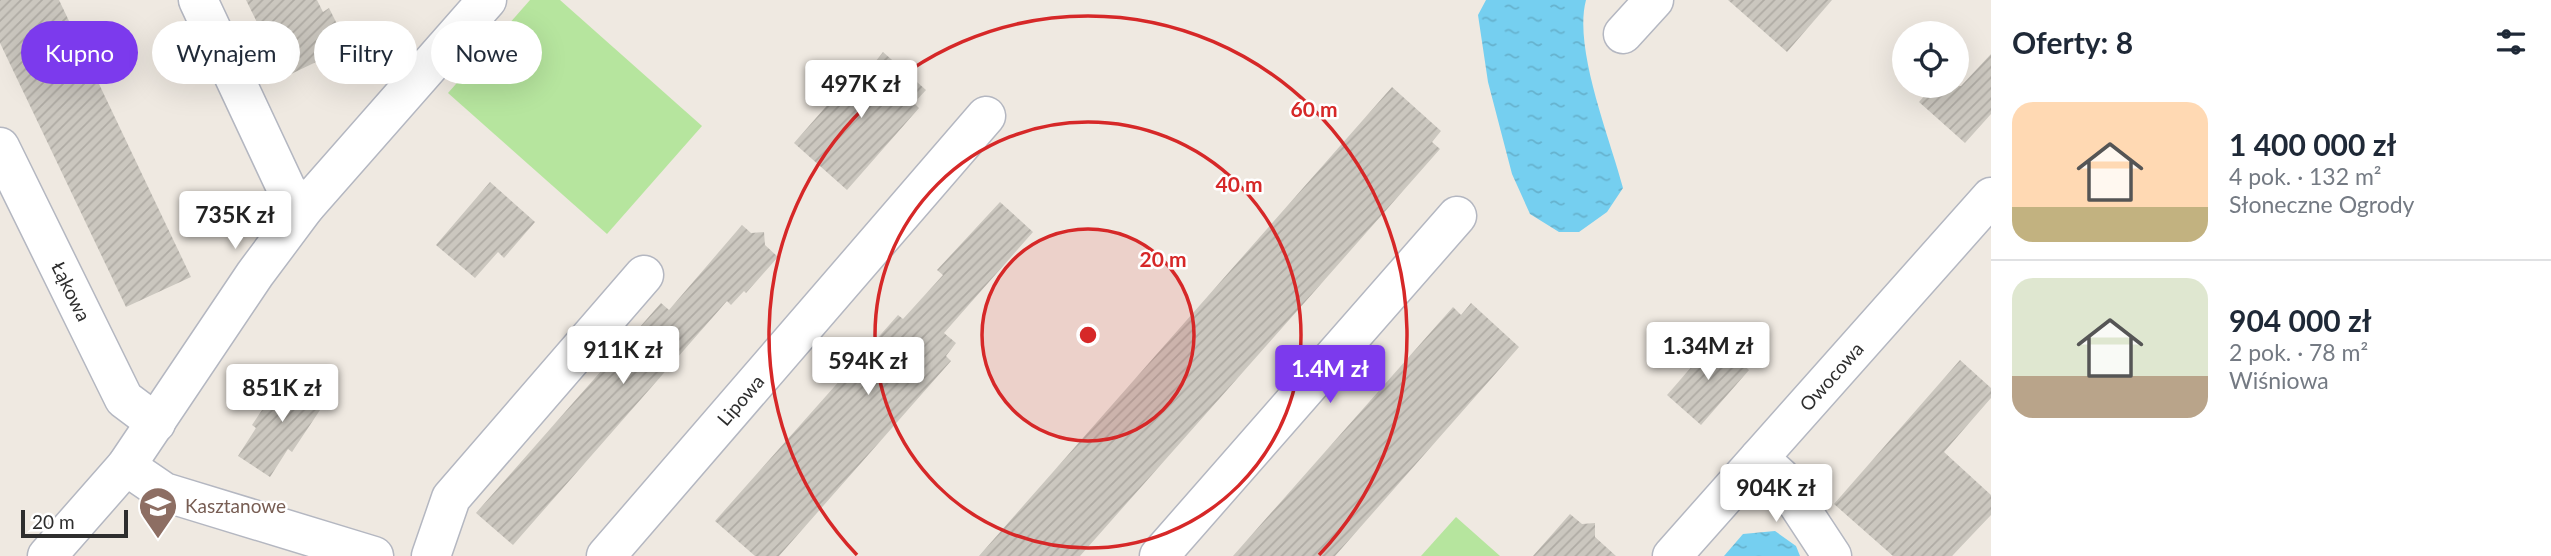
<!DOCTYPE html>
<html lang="pl">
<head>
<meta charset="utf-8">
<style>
	body { margin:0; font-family:Lato,sans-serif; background:#f6f6f7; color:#1f2937; height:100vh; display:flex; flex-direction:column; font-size:26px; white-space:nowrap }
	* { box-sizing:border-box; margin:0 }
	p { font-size:23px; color:#747a83 }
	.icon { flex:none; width:38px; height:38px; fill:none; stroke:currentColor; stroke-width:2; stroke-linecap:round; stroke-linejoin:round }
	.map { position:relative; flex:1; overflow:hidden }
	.side { display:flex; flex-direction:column; background:#fff; width:560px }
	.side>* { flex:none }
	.top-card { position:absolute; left:21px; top:21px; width:665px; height:63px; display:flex; gap:14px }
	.tools { position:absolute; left:1892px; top:21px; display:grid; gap:14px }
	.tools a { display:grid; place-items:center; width:77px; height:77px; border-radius:50%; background:#fff; box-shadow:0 7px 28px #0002; font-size:35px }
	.scale { position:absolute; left:21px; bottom:18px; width:107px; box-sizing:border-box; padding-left:7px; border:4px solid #2e2e2e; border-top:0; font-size:19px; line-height:24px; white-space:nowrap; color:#2e2e2e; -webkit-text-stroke:5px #fff; paint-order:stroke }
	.price { position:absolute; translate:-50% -60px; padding:0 16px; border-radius:7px; background:#fff; color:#222; font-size:23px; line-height:46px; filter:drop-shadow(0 2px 4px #0008) }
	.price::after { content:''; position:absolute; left:50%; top:42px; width:21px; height:16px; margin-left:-10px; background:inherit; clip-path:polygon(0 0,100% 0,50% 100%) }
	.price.current { background:#7c3aed; color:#fff }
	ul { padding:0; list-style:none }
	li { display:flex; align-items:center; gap:21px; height:175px; padding:0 21px }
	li+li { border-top:2px solid #e0e1e3 }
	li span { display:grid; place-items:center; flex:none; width:196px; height:140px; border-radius:21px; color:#555 }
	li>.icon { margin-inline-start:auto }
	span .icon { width:84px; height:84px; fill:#fffc; stroke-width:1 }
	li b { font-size:30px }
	h2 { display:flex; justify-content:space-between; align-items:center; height:84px; padding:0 21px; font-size:30px }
	.pill { padding:0 24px; border-radius:32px; background:#fff; box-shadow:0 7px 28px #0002; font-size:24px; line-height:63px }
	.pill.current { background:#7c3aed; color:#fff }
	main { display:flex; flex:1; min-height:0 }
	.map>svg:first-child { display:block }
	.grass { fill:#b6e59e }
	.water { fill:url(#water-ripples) }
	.building { fill:url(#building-hatch) }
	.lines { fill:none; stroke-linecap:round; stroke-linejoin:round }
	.minor-casing { stroke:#b4b7c1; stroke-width:41 }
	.minor { stroke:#fff; stroke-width:38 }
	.ring { fill:none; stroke:#d62828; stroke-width:3.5 }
	.labels { text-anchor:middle; stroke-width:5; stroke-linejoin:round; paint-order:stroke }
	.street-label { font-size:19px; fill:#2e2e2e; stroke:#fff }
	.education-label { font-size:19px; fill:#785e54; stroke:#fff; text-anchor:start }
	.centre { fill:#d62828; stroke:#fff; stroke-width:3.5 }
	.ring-label { font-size:21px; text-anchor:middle; font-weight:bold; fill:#d62828; stroke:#fff; stroke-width:5; stroke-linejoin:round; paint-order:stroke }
</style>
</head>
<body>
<main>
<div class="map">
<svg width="1991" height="556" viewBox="0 0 1991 556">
	<defs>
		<pattern id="water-ripples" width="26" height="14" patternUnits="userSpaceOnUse" patternTransform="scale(1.75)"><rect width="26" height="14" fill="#75cff0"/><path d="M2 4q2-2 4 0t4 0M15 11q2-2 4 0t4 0" fill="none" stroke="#66b2ce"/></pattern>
		<pattern id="building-hatch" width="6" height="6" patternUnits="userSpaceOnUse" patternTransform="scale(1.75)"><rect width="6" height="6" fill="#cbc7bf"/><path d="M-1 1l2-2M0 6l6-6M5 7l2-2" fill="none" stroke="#afaba4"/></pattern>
	</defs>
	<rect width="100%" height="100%" fill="#efe9e1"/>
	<g class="grass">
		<path d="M530 0H560L702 126 607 234 448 93Z"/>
		<path d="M1456 517 1500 556H1421Z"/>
	</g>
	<g class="water">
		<path d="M1486 0H1586C1573 48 1610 138 1623 188L1607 212 1579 232H1559L1530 214 1512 174 1488 82 1478 15Z"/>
		<path d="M1775 531 1796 546 1800 556H1724L1743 534Z"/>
	</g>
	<g class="building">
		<path d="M0 0H59L191 277 126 307 0 43Z"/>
		<path d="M246 0H317L323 12 329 8 341 32 334 36 341 50 291 74 283 58 276 61Z"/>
		<path d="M1728 0H1832L1787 52Z"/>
		<path d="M883 52 926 90 914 103 919 108 847 190 794 143 866 61 872 66Z"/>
		<path d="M1991 54V114L1965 143 1919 102 1933 86H1961Z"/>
		<path d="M1392 87 1441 131 1432 142 1440 149 1313 293 1080 556H979Z"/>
		<path d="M490 182 535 222 504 258 498 252 475 278 436 245Z"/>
		<path d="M1000 202 1033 232 944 333 956 343 946 356 951 361 779 556H755L715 521 898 315 903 319 943 275 937 270Z"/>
		<path d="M742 225 751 233 764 232 765 245 778 257 746 293 744 291 731 305 727 301 513 545 476 513 661 303 669 310Z"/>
		<path d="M1471 303 1519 347 1335 556H1233L1453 307 1461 315Z"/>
		<path d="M1715 340 1749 370 1701 425 1667 395Z"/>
		<path d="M1960 360 1991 388V398L1944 452 1991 495V515L1952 556H1893L1834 504Z"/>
		<path d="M286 374 298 382 310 380 313 392 326 401 292 452 288 449 270 477 238 456 256 428 252 425Z"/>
		<path d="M1570 514 1582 524 1595 523V537L1616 556H1533Z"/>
	</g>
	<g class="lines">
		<defs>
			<g id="minor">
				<path d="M198 0 287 190 305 207"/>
				<path d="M1623 34 1654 0"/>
				<path id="s1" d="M0 147 124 399 156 423"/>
				<path d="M1759 458 1780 477 1832 556"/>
				<path d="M126 466 164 492 374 556"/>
				<path d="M47 556 126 466 255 274 305 207 487 0"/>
				<path d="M431 556 451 498 644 275"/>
				<path id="s2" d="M606 556 986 116"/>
				<path d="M1159 556 1457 216"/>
				<path id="s3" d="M1672 556 1991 197"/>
			</g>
		</defs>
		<use href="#minor" class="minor-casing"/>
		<use href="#minor" class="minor"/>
	</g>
	<circle cx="1088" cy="335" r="106" fill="#d62828" fill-opacity=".12"/>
	<g class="ring">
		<circle cx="1088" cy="335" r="106"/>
		<circle cx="1088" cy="335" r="213"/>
		<path d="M857 555A319 319 0 1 1 1319 555"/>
	</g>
	<defs>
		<symbol id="school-pin" viewBox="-11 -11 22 30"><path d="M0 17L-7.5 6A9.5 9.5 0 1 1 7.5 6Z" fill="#8d6e63" stroke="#fff"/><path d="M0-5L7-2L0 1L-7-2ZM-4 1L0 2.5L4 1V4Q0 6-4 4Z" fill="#fff"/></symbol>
	</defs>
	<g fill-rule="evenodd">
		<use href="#school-pin" x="136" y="484" width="44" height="60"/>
	</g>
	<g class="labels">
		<g class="street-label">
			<text dy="7" stroke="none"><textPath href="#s1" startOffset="161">Łąkowa</textPath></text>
			<text dy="7" stroke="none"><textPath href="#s3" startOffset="240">Owocowa</textPath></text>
			<text dy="7" stroke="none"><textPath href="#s2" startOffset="206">Lipowa</textPath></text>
		</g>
		<g class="education-label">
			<text x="185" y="513">Kasztanowe</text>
		</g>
	</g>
	<circle cx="1088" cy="335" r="10" class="centre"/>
	<g class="ring-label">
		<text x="1314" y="117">60 m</text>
		<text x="1239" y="192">40 m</text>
		<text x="1163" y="267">20 m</text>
	</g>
</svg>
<div class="tools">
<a><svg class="icon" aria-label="locate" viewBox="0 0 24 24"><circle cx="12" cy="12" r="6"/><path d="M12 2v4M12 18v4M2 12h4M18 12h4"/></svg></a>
</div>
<div class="scale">20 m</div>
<b class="price" style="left:861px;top:120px">497K zł</b>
<b class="price" style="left:235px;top:251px">735K zł</b>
<b class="price" style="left:1708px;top:382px">1.34M zł</b>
<b class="price" style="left:623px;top:386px">911K zł</b>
<b class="price" style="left:868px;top:397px">594K zł</b>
<b class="price current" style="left:1330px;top:405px">1.4M zł</b>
<b class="price" style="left:282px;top:424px">851K zł</b>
<b class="price" style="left:1776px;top:524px">904K zł</b>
<div class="top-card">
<a class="pill current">Kupno</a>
<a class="pill">Wynajem</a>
<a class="pill">Filtry</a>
<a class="pill">Nowe</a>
</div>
</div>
<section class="side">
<h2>Oferty: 8<svg class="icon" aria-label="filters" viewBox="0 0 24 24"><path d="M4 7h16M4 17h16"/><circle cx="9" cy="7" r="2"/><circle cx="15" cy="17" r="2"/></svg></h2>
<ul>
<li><span style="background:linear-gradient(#ffd9b3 75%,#c2b280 0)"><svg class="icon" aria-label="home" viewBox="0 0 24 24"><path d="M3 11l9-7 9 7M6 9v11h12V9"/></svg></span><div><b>1 400 000 zł</b><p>4 pok. · 132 m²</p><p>Słoneczne Ogrody</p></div></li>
<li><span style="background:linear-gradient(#dfe7d0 70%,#b9a48a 0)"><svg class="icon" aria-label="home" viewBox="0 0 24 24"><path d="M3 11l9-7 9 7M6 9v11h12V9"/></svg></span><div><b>904 000 zł</b><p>2 pok. · 78 m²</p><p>Wiśniowa</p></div></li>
</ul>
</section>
</main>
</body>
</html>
